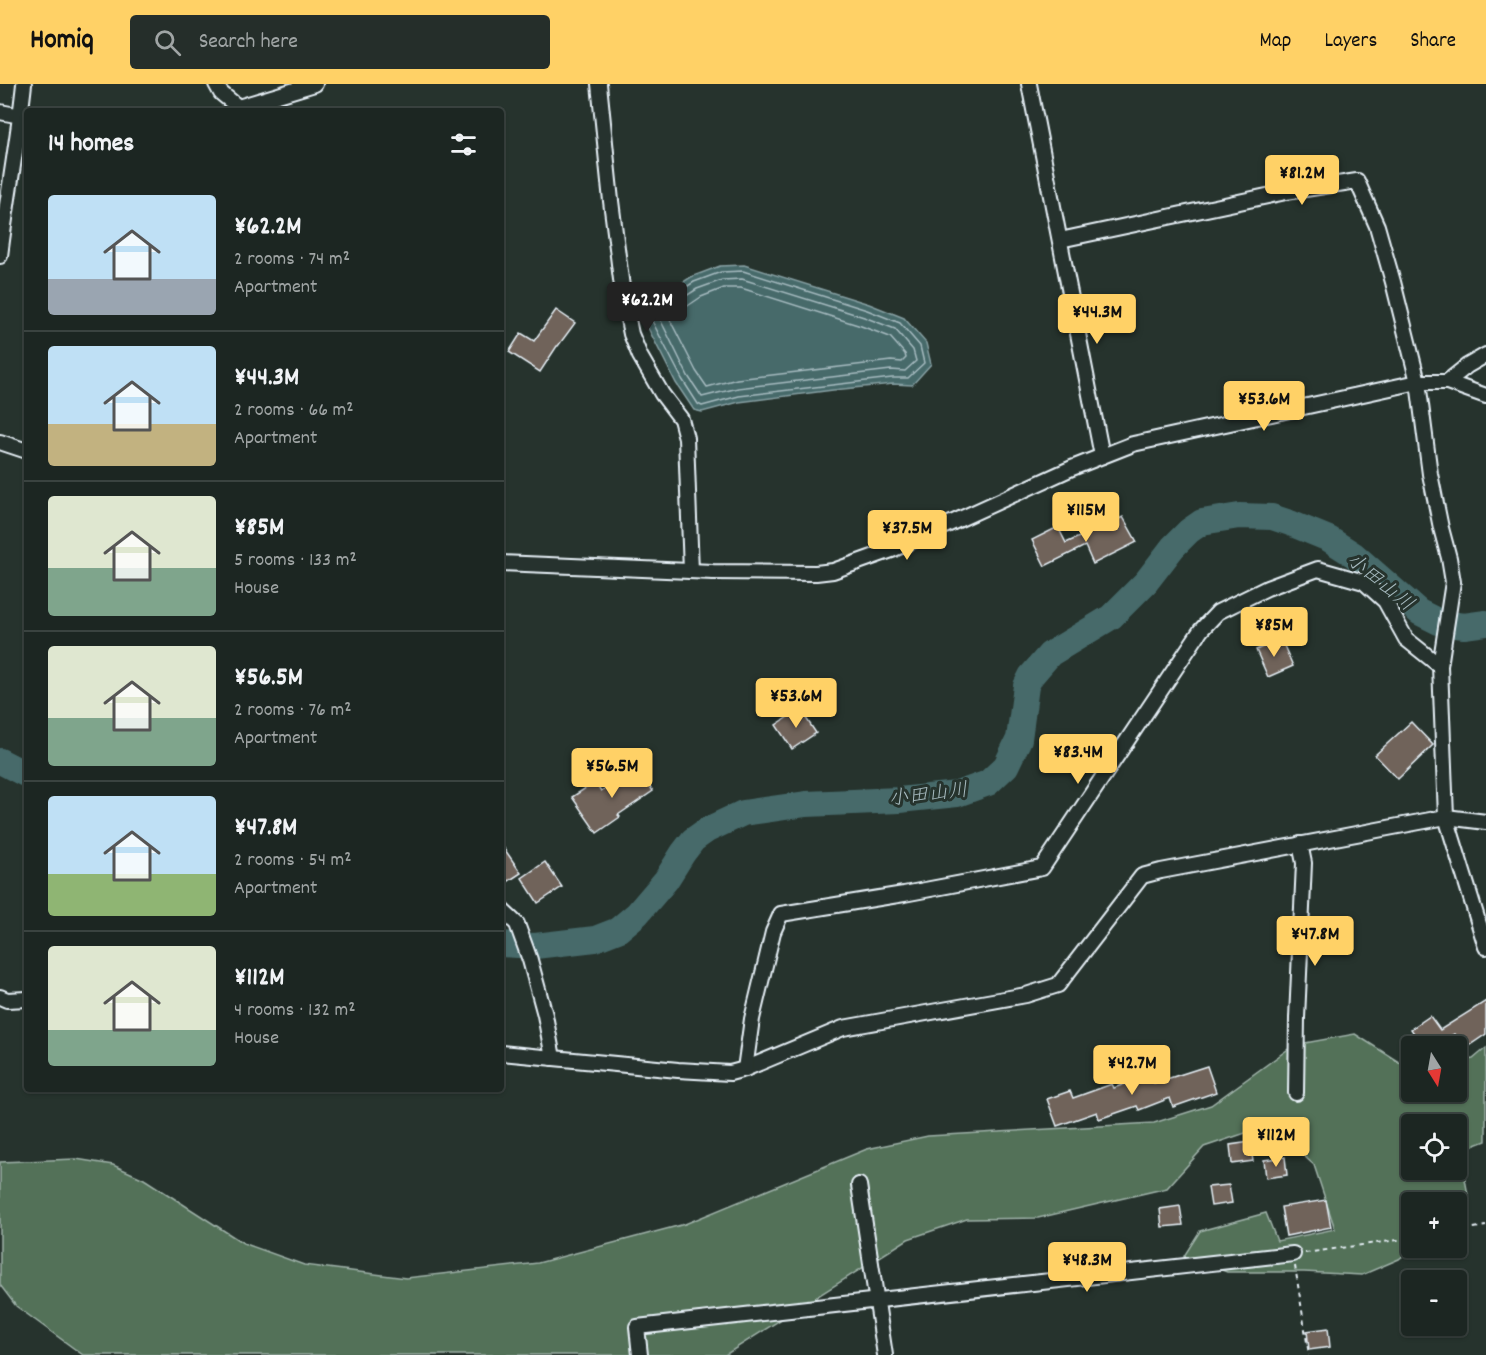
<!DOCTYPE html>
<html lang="en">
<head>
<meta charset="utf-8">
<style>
	body { margin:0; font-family:Dekko,"Klee One",sans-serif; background:#252e2a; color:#f1f3f6; height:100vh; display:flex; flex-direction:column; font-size:22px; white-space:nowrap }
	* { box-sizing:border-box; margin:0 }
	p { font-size:20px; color:#a0a5a5 }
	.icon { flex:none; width:33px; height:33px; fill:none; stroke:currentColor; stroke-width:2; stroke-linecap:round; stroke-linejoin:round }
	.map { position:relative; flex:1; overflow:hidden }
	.sheet { position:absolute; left:24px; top:24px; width:480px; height:984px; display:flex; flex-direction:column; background:#1c2622; border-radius:6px; box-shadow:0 2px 4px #0004,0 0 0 2px #3a4340 }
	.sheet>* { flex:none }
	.needle { width:39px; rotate:169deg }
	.tools { position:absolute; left:1401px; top:952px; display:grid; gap:12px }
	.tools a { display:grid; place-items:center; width:66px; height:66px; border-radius:6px; background:#1c2622; box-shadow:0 2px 4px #0004,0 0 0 2px #3a4340; font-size:30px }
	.price { position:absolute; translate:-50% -51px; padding:0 14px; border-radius:6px; background:#ffd166; color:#111; font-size:20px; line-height:39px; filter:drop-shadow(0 2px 3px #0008) }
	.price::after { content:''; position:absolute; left:50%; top:36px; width:18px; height:14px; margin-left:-9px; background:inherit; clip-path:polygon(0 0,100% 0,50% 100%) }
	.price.selected { background:#222; color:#fff }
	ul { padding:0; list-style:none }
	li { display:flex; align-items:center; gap:18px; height:150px; padding:0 24px }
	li+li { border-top:2px solid #3a4340 }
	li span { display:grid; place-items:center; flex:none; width:168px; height:120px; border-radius:6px; color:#555 }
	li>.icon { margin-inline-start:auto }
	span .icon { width:72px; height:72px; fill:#fffc; stroke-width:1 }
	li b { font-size:26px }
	h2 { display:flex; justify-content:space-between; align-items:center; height:72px; padding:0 24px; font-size:26px }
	header { display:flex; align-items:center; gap:36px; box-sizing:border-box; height:84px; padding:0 30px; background:#ffd166; color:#111 }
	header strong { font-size:28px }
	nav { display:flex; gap:33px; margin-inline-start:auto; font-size:21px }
	.search { width:420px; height:54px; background:#252e2a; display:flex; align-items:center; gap:15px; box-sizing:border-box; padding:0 21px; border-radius:6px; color:#a0a5a5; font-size:22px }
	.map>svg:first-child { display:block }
	.green { fill:#537159; stroke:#9eb1a8; stroke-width:1.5; fill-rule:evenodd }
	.water { fill:#466a6b; stroke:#87a0a3; stroke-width:1.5 }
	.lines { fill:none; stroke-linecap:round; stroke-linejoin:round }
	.shore { stroke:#a7bbc0; stroke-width:1.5 }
	.river { stroke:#466a6b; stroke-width:26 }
	.building { fill:#6f635a; stroke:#e8f1f8; stroke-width:1.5 }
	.minor-casing { stroke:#e8f1f8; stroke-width:18 }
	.path { stroke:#e8f1f8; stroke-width:2; stroke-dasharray:4.5 4.5; stroke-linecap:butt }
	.minor { stroke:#26332d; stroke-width:14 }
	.labels { text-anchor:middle; stroke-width:6; stroke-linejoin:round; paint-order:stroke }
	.water-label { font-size:20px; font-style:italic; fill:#a7bbc0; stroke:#26332d }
</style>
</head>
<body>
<header>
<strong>Homiq</strong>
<div class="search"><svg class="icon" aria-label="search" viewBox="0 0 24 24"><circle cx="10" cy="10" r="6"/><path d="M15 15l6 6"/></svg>Search here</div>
<nav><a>Map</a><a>Layers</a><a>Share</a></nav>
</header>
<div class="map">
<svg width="1486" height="1271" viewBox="0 0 1486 1271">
	<rect width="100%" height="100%" fill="#26332d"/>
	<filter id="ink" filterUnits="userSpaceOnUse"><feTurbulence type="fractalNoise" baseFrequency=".0167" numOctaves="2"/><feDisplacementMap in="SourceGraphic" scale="12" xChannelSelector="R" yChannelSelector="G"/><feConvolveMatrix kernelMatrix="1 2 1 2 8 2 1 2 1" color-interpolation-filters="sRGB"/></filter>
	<g filter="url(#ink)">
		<path class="green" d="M1355 950 1408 984H1411L1412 1008H1456L1457 978 1473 975 1486 964V1057L1462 1066 1461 1073 1468 1111 1457 1125 1456 1119H1412V1164L1399 1175 1362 1191 1304 1188H1227L1184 1172 1200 1147 1266 1129 1277 1157 1335 1145 1314 1081 1269 1041 1204 1063 1167 1104 1038 1134 967 1135 908 1155 725 1271H83L16 1222 0 1201V1078L76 1075 113 1081 144 1095 243 1159 304 1181 406 1194 538 1179 685 1140 867 1065 928 1052 1154 1039 1211 1021 1294 961ZM1412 1041H1456V1086H1412Z"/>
		<path class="water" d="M744 181 869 220 904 234 926 259 931 280 912 301 893 300 833 306 739 318 702 328 694 326 676 299 644 236 656 216 691 193 720 182Z"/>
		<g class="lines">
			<g class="shore">
				<path d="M743 187 867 226 900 239 920 262 924 279 908 294H892L739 312 702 322 698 320 682 295 651 235 660 220 694 198 721 188Z"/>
				<path d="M742 195 864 233 895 245 913 266 916 277 905 287 891 286 738 304 702 313 688 292 660 235 666 225 697 205 722 196Z"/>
				<path d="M724 204H741L861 242 890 253 905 270 906 274 902 278 891 277 831 284 737 295 707 303 696 287 670 236 673 232 701 213Z"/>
			</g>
			<g class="river">
				<path d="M0 677 27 691"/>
				<path d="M501 860 535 862 595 855 618 846 637 830 666 796 683 769 693 756 707 746 743 729 806 720 899 716 957 710 988 699 1006 682 1019 655 1026 602 1031 592 1050 570 1111 533 1146 498 1173 463 1189 447 1202 438 1239 432 1272 433 1290 439 1329 455 1354 471 1419 528 1441 539 1464 542 1486 539"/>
			</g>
		</g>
		<g class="building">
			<path d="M556 226 575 239 558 262H557L540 288 509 268 521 249 534 257Z"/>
			<path d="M1123 433 1137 458 1093 480 1085 462 1045 482 1032 456 1058 443 1066 459Z"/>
			<path d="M1281 555 1293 582 1268 593 1256 566Z"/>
			<path d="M800 625 816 649 792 665 776 641Z"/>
			<path d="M1411 638 1433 661 1398 695 1375 671Z"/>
			<path d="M637 683 653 707 618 731 620 733 597 749 572 713 595 698 601 707Z"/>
			<path d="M501 760 521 789 501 802Z"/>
			<path d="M545 778 562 803 538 819 522 794Z"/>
			<path d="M1486 917V950L1464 965 1454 950 1432 963H1423L1411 945 1430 932 1440 946Z"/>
			<path d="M1207 982 1216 1008 1173 1023 1170 1014 1139 1026 1137 1022 1099 1035 1097 1028 1057 1042 1047 1015 1070 1007 1073 1014 1112 1000 1114 1004 1151 990 1154 999Z"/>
			<path d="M1250 1058 1253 1077 1232 1080 1230 1061Z"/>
			<path d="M1285 1073 1287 1091 1266 1094 1264 1076Z"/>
			<path d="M1229 1101 1232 1119 1211 1122 1208 1103Z"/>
			<path d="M1326 1116 1331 1143 1286 1152 1281 1123Z"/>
			<path d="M1180 1122 1183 1141 1162 1143 1160 1125Z"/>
			<path d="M1328 1244 1330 1263 1309 1266 1307 1247Z"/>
		</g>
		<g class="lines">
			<defs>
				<g id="minor">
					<path d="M216 0 221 9 238 23 315 0"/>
					<path d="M599 0 611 117 623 211 631 250 640 272 662 310 681 335 686 354 691 487"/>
					<path d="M1029 0 1102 372"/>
					<path d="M0 28 21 32"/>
					<path d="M1060 156 1286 108 1357 97 1377 142 1393 198 1418 298 1430 390 1441 444 1449 474 1453 498 1440 582 1446 733 1486 863"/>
					<path d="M0 172C7 114 18 57 24 0"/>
					<path d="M1447 298 1467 282 1486 271"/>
					<path d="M0 358 27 367"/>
					<path d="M501 479 713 488 816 489 833 487 892 466 1072 384 1133 360 1418 298H1447L1486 312"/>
					<path d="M501 825 517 840 530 876 545 931 553 974"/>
					<path d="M0 913 7 916 27 915"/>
					<path d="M501 969 678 986 730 989 745 985 843 944 1026 911 1058 901 1142 792 1161 787 1446 733 1486 738"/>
					<path d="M745 985 752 935 773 848 781 830 904 810 1042 784 1201 546 1218 528 1267 504 1318 485 1364 498 1385 517 1406 555 1440 582"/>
					<path d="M1296 1009 1297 934 1304 779 1300 760"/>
					<path d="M859 1101 885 1271"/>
					<path d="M640 1271 637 1243 1293 1170"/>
				</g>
			</defs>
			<use href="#minor" class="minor-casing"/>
			<g class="path">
				<path d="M1456 1147 1486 1142"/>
				<path d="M1305 1169 1412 1154"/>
				<path d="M1295 1182 1309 1271"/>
			</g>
			<use href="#minor" class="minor"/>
		</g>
	</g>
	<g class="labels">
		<g class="water-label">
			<text transform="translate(1381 497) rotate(39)" y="7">小田山川</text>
			<text transform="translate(928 709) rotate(-7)" y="7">小田山川</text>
		</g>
	</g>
</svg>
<div class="tools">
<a><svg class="needle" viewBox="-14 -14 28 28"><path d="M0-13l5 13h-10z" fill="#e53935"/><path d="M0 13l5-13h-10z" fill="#a0a5a5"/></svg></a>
<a><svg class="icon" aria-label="locate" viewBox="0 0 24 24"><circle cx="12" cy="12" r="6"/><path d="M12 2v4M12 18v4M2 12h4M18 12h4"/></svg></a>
<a>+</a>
<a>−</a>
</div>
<b class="price" style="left:1302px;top:122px">¥81.2M</b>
<b class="price selected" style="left:647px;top:249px">¥62.2M</b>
<b class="price" style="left:1097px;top:261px">¥44.3M</b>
<b class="price" style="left:1264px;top:348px">¥53.6M</b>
<b class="price" style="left:1086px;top:459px">¥115M</b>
<b class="price" style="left:907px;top:477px">¥37.5M</b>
<b class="price" style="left:1274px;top:574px">¥85M</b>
<b class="price" style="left:796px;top:645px">¥53.6M</b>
<b class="price" style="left:1078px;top:701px">¥83.4M</b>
<b class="price" style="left:612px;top:715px">¥56.5M</b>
<b class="price" style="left:1315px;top:883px">¥47.8M</b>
<b class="price" style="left:1132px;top:1012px">¥42.7M</b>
<b class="price" style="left:1276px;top:1084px">¥112M</b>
<b class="price" style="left:1087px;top:1209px">¥48.3M</b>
<section class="sheet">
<h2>14 homes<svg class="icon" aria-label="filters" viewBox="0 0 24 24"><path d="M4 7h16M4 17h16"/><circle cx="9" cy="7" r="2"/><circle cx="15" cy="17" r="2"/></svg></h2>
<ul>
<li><span style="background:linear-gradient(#bfe0f5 70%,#9aa5b1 0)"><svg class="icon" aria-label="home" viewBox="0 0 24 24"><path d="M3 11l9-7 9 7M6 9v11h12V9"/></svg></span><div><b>¥62.2M</b><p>2 rooms · 74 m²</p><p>Apartment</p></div></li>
<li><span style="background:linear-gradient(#bfe0f5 65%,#c2b280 0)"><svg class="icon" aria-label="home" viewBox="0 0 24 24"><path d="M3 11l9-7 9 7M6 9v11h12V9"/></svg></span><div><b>¥44.3M</b><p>2 rooms · 66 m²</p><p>Apartment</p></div></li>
<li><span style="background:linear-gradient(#dfe7d0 60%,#7fa58c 0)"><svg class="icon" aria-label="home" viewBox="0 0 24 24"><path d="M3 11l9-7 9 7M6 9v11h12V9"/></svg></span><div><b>¥85M</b><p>5 rooms · 133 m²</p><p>House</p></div></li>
<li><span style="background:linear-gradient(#dfe7d0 60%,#7fa58c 0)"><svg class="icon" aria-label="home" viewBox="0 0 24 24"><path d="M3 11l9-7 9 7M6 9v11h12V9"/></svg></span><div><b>¥56.5M</b><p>2 rooms · 76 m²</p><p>Apartment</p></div></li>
<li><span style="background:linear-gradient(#bfe0f5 65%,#8fb573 0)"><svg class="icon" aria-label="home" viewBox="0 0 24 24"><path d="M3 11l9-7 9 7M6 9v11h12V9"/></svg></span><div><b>¥47.8M</b><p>2 rooms · 54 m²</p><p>Apartment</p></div></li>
<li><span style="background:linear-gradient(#dfe7d0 70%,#7fa58c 0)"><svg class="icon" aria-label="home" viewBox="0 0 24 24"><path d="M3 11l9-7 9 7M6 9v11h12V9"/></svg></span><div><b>¥112M</b><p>4 rooms · 132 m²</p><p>House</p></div></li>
</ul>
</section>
</div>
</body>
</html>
